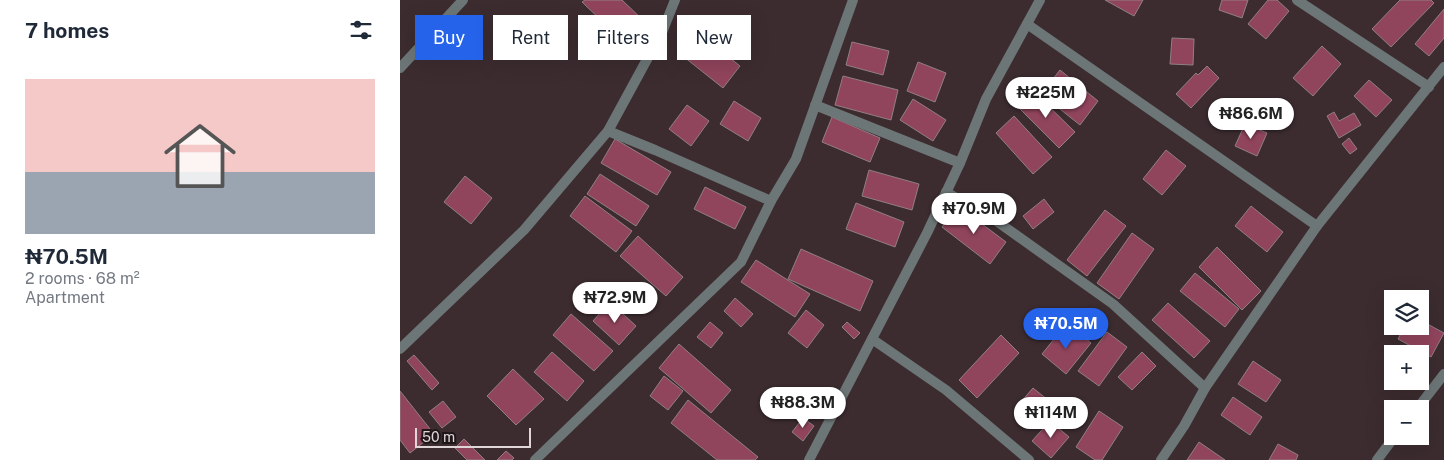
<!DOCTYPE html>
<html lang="en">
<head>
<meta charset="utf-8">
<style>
	body { margin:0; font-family:"Public Sans",sans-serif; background:#f6f6f7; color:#1f2937; height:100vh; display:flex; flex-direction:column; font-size:19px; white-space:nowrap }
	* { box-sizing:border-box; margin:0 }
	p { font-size:16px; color:#747a83 }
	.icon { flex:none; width:28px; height:28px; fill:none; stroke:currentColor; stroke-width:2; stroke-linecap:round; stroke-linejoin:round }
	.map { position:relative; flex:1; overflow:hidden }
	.sheet { display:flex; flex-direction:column; background:#fff; width:400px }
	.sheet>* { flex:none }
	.top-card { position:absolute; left:15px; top:15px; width:475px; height:45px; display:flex; gap:10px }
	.tools { position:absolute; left:984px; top:290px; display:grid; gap:10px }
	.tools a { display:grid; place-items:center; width:45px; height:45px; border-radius:0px; background:#fff; box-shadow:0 5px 20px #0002; font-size:25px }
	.scale { position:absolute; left:15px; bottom:12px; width:116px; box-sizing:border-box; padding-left:5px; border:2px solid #e0d6d8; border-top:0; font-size:14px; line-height:18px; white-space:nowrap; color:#e0d6d8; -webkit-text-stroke:4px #1e1618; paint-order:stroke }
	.price { position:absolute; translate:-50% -42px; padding:0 11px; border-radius:18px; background:#fff; color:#222; font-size:16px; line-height:32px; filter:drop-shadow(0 1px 2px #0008) }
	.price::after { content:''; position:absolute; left:50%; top:30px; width:15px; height:11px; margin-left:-8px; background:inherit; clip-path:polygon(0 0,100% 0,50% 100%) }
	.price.on { background:#2563eb; color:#fff }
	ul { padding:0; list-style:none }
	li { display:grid; align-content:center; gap:10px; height:265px; padding:0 25px }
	li span { display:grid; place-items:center; height:155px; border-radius:0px; color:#555 }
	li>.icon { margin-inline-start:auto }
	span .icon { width:90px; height:90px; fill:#fffc; stroke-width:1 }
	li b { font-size:21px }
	h2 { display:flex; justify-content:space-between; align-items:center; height:60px; padding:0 25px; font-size:21px }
	.pill { padding:0 18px; border-radius:0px; background:#fff; box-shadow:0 5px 20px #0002; font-size:18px; line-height:45px }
	.pill.on { background:#2563eb; color:#fff }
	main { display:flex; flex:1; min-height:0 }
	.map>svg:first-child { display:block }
	.building { fill:#91455d; stroke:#917f83 }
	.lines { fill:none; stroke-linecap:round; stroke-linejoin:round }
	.street { stroke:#6d7677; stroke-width:10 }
</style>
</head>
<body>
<main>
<section class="sheet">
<h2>7 homes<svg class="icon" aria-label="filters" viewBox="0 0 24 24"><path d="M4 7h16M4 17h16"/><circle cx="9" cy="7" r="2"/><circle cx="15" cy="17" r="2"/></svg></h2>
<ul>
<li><span style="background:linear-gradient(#f6c9c9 60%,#9aa5b1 0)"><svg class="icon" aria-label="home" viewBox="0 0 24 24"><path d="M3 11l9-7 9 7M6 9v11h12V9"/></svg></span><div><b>₦70.5M</b><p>2 rooms · 68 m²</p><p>Apartment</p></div></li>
</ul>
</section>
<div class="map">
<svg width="1044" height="460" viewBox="0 0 1044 460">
	<rect width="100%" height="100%" fill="#3c2c30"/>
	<g class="building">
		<path d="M185 0H222L247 24 227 45 182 2Z"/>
		<path d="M705 0H743L734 16Z"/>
		<path d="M822 0H848L842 18 819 10Z"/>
		<path d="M868 0H877L889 11 866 39 848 24Z"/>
		<path d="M1000 0H1031L1034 3 991 47 972 29Z"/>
		<path d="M1044 9V38L1029 56 1015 44Z"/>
		<path d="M296 31 340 66 323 88 279 53Z"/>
		<path d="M772 38 794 39 793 65 770 64Z"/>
		<path d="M452 42 489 51 483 75 446 65Z"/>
		<path d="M922 46 941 64 913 96 893 78Z"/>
		<path d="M518 62 546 73 535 102 507 91Z"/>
		<path d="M807 66 819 78 791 108 776 94 796 73 798 75Z"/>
		<path d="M660 70 698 101 680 125 641 94Z"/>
		<path d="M443 76 498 90 491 120 435 105Z"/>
		<path d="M969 80 992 100 976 117 954 96Z"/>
		<path d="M632 90 675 132 659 148 617 106Z"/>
		<path d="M513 99 546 120 533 141 500 120Z"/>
		<path d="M334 101 361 118 348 141 320 124Z"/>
		<path d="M287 105 309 121 291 146 269 129Z"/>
		<path d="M934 112 939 121 954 113 961 125 939 138 927 116Z"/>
		<path d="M614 116 652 157 633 174 596 133Z"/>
		<path d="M432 117 480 138 470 162 422 142Z"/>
		<path d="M845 124 867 133 857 156 835 146Z"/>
		<path d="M949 138 957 149 950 154 942 144Z"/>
		<path d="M215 139 271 172 257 195 201 163Z"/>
		<path d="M766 150 786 166 762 195 743 179Z"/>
		<path d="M469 170 519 184 512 210 462 196Z"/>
		<path d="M200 174 249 206 236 226 187 194Z"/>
		<path d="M65 176 92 198 71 224 44 202Z"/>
		<path d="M305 187 346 207 335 229 294 209Z"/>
		<path d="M185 196 232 231 216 252 170 216Z"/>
		<path d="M644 199 654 212 633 229 623 216Z"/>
		<path d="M456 203 504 222 495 247 446 229Z"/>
		<path d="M558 206 606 242 590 264 542 227Z"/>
		<path d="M851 206 883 232 867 252 835 226Z"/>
		<path d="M705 210 726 226 687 276 667 260Z"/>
		<path d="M732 233 754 249 719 299 697 283Z"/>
		<path d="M238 236 283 277 266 296 220 256Z"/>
		<path d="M817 247 861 291 842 310 799 267Z"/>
		<path d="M401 249 473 281 460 311 388 279Z"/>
		<path d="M356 260 410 294 395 317 341 282Z"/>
		<path d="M795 273 839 309 825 327 780 291Z"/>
		<path d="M335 298 353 314 341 327 324 311Z"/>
		<path d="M210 302 236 326 219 345 193 321Z"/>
		<path d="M768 303 810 341 794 358 752 320Z"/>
		<path d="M697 309 706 317 697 327 688 319Z"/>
		<path d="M406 310 424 325 407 348 388 333Z"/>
		<path d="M171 314 213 351 194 371 153 335Z"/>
		<path d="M1020 320 1044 333 1031 357 998 339 1005 326H1020Z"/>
		<path d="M310 322 323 333 311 348 297 337Z"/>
		<path d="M447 322 460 333 454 339 442 327Z"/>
		<path d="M663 328 674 337 678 332 691 343 666 374 642 354Z"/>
		<path d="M707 332 727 347 699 386 678 371Z"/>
		<path d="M601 335 619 353 577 398 559 380Z"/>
		<path d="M279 344 331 390 311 413 259 368Z"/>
		<path d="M152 352 184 381 167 401 134 372Z"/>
		<path d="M742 352 756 366 732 390 718 377Z"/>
		<path d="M14 355 39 383 32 390 7 361Z"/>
		<path d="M853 361 881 380 866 402 838 384Z"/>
		<path d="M113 369 144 399 116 425 87 396Z"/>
		<path d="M264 376 283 391 268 410 250 396Z"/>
		<path d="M633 388 653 404 640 420 620 403Z"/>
		<path d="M0 391 34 434 10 453 0 440Z"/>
		<path d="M833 397 862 417 850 435 821 415Z"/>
		<path d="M288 400 358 457 355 460H317L271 423Z"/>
		<path d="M43 401 56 417 42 428 29 412Z"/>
		<path d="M699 411 723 427 702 460H695L676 447Z"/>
		<path d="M403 418 414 426 403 441 392 432Z"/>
		<path d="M650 421 669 437 651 458 632 441Z"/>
		<path d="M64 439 85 460H67L55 448Z"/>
		<path d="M799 442 825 460H787Z"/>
		<path d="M878 444 898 455 896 460H869Z"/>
		<path d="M106 451 114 458 112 460H97Z"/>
	</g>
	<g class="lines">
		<g class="street">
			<path d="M897 0 1029 87"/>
			<path d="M627 24 917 226"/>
			<path d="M0 68 63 0"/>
			<path d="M415 105 560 163"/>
			<path d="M208 131 255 150 371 201"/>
			<path d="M546 192 595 220 713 304 805 388"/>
			<path d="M472 339 546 390 629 460"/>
			<path d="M0 349 124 230 208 131 263 30 275 0"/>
			<path d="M1017 409 1044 374"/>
			<path d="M135 460 341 262 371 201 396 159 453 0"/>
			<path d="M409 460 527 233 560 163 586 99 640 0"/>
			<path d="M761 460 784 426 805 388 917 226 1044 67"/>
			<path d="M977 460 995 436"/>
		</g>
	</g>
</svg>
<div class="tools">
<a><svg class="icon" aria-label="layers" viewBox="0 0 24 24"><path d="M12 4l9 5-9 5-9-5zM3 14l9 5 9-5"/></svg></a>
<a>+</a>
<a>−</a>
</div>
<div class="scale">50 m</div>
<b class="price" style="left:646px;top:119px">₦225M</b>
<b class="price" style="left:851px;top:140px">₦86.6M</b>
<b class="price" style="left:574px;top:235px">₦70.9M</b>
<b class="price" style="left:215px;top:324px">₦72.9M</b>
<b class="price on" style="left:666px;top:350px">₦70.5M</b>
<b class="price" style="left:403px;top:429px">₦88.3M</b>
<b class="price" style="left:651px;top:439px">₦114M</b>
<div class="top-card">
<a class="pill on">Buy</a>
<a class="pill">Rent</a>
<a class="pill">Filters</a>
<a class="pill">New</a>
</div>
</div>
</main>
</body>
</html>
